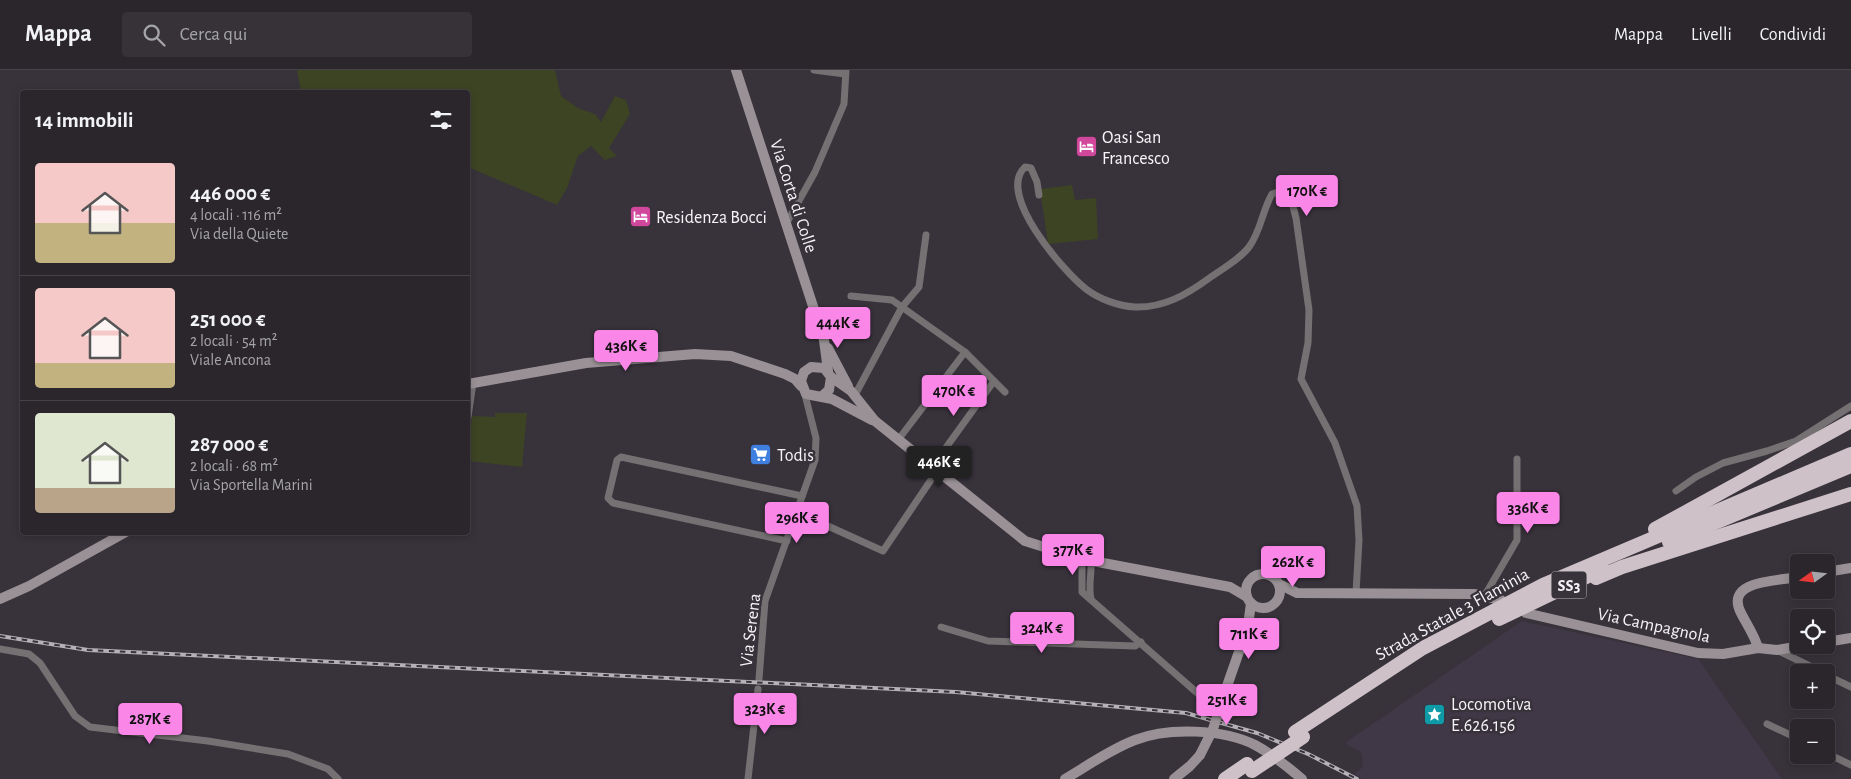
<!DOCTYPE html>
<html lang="it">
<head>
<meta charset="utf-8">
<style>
	body { margin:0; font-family:"Alegreya Sans",sans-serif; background:#363238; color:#f1f3f6; height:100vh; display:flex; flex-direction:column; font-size:19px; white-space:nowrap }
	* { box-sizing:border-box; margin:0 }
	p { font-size:16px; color:#a5a5a9 }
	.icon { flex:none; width:28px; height:28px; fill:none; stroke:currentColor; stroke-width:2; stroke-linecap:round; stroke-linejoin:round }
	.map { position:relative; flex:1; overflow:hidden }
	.panel { position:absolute; left:20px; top:20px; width:450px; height:445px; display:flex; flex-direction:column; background:#2a262c; border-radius:5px; box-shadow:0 2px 8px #0003,0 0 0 1px #464348 }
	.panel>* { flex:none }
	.needle { width:32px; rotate:255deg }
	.buttons { position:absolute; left:1790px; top:484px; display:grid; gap:10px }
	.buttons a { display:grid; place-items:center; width:45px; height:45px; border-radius:5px; background:#2a262c; box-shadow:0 2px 8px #0003,0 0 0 1px #464348; font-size:25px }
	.price { position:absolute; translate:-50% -42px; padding:0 11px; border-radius:5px; background:#fa87e7; color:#111; font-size:16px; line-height:32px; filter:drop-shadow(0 1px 2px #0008) }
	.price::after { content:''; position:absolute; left:50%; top:30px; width:15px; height:11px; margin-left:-8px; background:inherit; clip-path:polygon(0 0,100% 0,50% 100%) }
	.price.current { background:#222; color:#fff }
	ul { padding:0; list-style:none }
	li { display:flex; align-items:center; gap:15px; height:125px; padding:0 15px }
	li+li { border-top:1px solid #464348 }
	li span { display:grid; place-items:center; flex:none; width:140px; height:100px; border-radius:5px; color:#555 }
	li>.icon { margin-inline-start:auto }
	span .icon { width:60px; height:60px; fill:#fffc; stroke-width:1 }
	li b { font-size:21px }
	h2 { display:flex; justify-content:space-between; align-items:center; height:60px; padding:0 15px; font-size:21px }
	header { display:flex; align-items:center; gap:30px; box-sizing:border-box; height:70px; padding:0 25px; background:#2a262c; border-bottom:1px solid #464348 }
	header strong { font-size:24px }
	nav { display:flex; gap:28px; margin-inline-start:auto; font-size:18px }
	.search { width:350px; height:45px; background:#363238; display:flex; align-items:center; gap:12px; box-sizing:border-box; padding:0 18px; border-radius:5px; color:#a5a5a9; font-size:19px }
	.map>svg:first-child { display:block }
	.built { fill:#413847 }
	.green { fill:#3c4424 }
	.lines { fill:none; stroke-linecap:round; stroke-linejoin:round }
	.street { stroke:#757072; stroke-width:7 }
	.secondary { stroke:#999195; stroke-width:10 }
	.highway { stroke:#cec1c7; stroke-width:14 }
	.rail-casing { stroke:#b5b1b7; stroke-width:4 }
	.rail { stroke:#38323b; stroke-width:2; stroke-dasharray:5.5; stroke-linecap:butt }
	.secondary-bridge { stroke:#999195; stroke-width:10 }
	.highway-bridge { stroke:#cec1c7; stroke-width:14 }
	.labels { text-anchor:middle; stroke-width:5; stroke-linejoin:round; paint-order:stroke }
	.shield { fill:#38323b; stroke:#bdb9bf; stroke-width:1 }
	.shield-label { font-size:16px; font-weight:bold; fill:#f6f3f8 }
	.poi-label { font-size:18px; fill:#f6f3f8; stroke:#38323b; text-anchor:start }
	.street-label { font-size:18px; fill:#f6f3f8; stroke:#38323b }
</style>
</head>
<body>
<header>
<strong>Mappa</strong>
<div class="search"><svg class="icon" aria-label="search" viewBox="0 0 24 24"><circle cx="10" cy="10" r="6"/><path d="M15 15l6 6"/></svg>Cerca qui</div>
<nav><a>Mappa</a><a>Livelli</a><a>Condividi</a></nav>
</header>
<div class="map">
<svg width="1851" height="709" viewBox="0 0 1851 709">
	<rect width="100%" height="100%" fill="#38323b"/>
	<path class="built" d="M1522 551 1698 589 1782 709H1362L1354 704 1362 698 1363 690 1361 682 1345 673Z"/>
	<g class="green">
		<path d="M297 0H555L561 26 578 38 595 44 601 52 615 26 626 30 630 44 609 78 617 86 605 90 591 76 578 86 567 118 557 135 468 97V22H304L301 21Z"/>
		<path d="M1072 115 1075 130 1096 128 1098 169 1048 174 1040 119Z"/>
		<path d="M495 343H527L522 397 468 391 472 346 495 347Z"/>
	</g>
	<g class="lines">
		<g class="street">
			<path d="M814 0 845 4"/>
			<path d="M1039 125 1037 112 1031 98 1025 97C996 124 1063 201 1086 219 1099 229 1118 236 1135 237 1163 238 1186 225 1208 209 1222 199 1239 190 1249 177 1261 161 1262 141 1272 124L1281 121 1290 125 1296 148 1309 240 1308 273 1301 309 1335 373 1357 436 1359 470 1356 523"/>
			<path d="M786 154 815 102 844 34 846 0"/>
			<path d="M851 226 892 230 965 282 1005 322"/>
			<path d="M855 325 902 237 919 217 926 165"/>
			<path d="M468 347 473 313"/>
			<path d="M898 370 965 282"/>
			<path d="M932 397 994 311"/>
			<path d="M1676 421 1696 407 1723 393 1767 381 1796 371 1851 336"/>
			<path d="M797 442 883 481 937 401"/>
			<path d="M787 471 613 433 608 428 617 390 621 387 802 426"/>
			<path d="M1082 489V522L1227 649"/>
			<path d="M1091 490C1092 504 1088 515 1091 529"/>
			<path d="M1485 525 1517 470V389"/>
			<path d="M941 557 988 571 1135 576 1141 572"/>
			<path d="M0 579 29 584 40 593 75 646 90 657 208 671 288 684 328 699 338 709"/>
			<path d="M1777 580 1822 602"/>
			<path d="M1826 605 1851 617"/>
			<path d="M759 609 765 531 815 390 816 368 804 321"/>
			<path d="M1767 654 1799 669"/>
			<path d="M1826 683 1851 695"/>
			<path d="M748 709 758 619"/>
		</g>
		<g class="secondary">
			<path d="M736 0 824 270 828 301"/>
			<path d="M828 278 848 316"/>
			<path d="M831 307 851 321 875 351 1025 471 1082 489 1230 517 1247 527"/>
			<path d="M468 314 586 293 695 284 731 286 785 304 795 309 801 316"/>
			<path d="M822 326 829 320 831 307 824 298 811 297 804 302 801 311 806 324 832 329 872 350"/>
			<path d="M1826 502 1851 498"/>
			<circle cx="1263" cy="521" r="17"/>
			<path d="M1279 514 1297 523 1474 524 1501 530"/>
			<path d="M0 529 29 516 126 462"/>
			<path d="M1526 543 1698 583 1723 584 1758 578 1777 580 1806 575"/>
			<path d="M1826 572 1851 568"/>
			<path d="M1758 578C1755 566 1747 555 1741 543 1724 510 1777 511 1799 507"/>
			<path d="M1227 616 1248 556 1251 533"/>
			<path d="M1065 709C1087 696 1111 679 1135 670 1168 657 1224 659 1255 675 1272 684 1288 697 1302 709"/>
			<path d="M1174 709 1190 696 1200 685"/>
		</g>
		<g class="highway">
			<path d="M1655 459 1851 351"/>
			<path d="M1669 472 1851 396"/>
			<path d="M1596 508 1622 497 1851 424"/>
			<path d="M1499 549 1603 499"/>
			<path d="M1295 662 1423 578 1543 515 1851 384"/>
			<path d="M1225 709 1247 694"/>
		</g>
		<defs>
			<path id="rail" d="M0 566 88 580 956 622 1186 643 1257 663 1308 684 1357 709"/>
		</defs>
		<use href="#rail" class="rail-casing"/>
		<use href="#rail" class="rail"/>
		<path class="secondary-bridge" d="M1200 685 1213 659 1227 616"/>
		<path class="highway-bridge" d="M1252 701 1303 667"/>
	</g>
	<defs>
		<symbol id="hotel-square" viewBox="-11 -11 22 22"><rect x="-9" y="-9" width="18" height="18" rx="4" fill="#d1479c" stroke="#38323b"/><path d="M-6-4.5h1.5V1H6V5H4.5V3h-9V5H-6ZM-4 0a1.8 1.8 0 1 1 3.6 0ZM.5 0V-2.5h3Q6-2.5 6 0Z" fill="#fff"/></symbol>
		<symbol id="supermarket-square" viewBox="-11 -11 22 22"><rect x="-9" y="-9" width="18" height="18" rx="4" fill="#3f7fe0" stroke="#38323b"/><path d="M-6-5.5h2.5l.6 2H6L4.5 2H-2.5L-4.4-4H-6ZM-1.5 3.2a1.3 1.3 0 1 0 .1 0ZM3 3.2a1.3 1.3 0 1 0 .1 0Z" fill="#fff"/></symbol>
		<symbol id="sight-square" viewBox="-11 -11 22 22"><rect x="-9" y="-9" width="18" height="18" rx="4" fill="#0f9aa8" stroke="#38323b"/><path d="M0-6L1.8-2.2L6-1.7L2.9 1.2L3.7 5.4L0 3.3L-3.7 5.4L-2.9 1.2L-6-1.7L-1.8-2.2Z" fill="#fff"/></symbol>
	</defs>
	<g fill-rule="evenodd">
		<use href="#hotel-square" x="1074" y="64" width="25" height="25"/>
		<use href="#hotel-square" x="628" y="134" width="25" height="25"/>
		<use href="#supermarket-square" x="748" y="372" width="25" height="25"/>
		<use href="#sight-square" x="1422" y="632" width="25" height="25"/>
	</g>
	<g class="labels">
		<rect class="shield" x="1551.5" y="501.5" width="35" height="27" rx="4"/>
		<g class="shield-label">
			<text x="1569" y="521">SS3</text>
		</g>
		<g class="poi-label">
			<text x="1102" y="73">Oasi San<tspan x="1102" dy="21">Francesco</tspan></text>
			<text x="656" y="153">Residenza Bocci</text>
			<text x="777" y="391">Todis</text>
			<text x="1451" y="640">Locomotiva<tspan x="1451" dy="21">E.626.156</tspan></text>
		</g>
		<g class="street-label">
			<text transform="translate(794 126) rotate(72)" y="6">Via Corta di Colle</text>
			<text transform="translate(1452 544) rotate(-29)" y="6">Strada Statale 3 Flaminia</text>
			<text transform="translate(1654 555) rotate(12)" y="6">Via Campagnola</text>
			<text transform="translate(750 560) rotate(-83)" y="6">Via Serena</text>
		</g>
	</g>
</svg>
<div class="buttons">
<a><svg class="needle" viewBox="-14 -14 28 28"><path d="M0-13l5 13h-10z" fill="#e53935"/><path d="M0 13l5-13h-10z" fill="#a5a5a9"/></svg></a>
<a><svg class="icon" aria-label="locate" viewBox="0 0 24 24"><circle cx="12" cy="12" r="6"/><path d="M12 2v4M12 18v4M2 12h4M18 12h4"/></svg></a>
<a>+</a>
<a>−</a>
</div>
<b class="price" style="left:1307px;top:147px">170K €</b>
<b class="price" style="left:838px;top:279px">444K €</b>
<b class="price" style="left:626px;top:302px">436K €</b>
<b class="price" style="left:954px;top:347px">470K €</b>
<b class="price current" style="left:939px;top:418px">446K €</b>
<b class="price" style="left:1528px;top:464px">336K €</b>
<b class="price" style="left:797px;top:474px">296K €</b>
<b class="price" style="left:1073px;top:506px">377K €</b>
<b class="price" style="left:1293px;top:518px">262K €</b>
<b class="price" style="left:1042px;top:584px">324K €</b>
<b class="price" style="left:1249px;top:590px">711K €</b>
<b class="price" style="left:1227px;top:656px">251K €</b>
<b class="price" style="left:765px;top:665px">323K €</b>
<b class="price" style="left:150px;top:675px">287K €</b>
<section class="panel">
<h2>14 immobili<svg class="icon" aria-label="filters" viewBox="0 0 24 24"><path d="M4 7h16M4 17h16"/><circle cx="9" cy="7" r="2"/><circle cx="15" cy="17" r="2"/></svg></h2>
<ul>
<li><span style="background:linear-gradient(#f6c9c9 60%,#c2b280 0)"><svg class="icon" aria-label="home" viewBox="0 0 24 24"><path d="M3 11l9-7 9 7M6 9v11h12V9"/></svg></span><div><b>446 000 €</b><p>4 locali · 116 m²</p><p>Via della Quiete</p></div></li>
<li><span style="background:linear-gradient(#f6c9c9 75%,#c2b280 0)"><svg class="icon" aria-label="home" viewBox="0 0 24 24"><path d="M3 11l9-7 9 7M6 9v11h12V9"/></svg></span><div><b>251 000 €</b><p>2 locali · 54 m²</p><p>Viale Ancona</p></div></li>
<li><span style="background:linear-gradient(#dfe7d0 75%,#b9a48a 0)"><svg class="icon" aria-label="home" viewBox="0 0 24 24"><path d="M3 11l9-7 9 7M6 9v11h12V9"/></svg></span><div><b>287 000 €</b><p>2 locali · 68 m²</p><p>Via Sportella Marini</p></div></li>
</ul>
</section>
</div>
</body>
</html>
